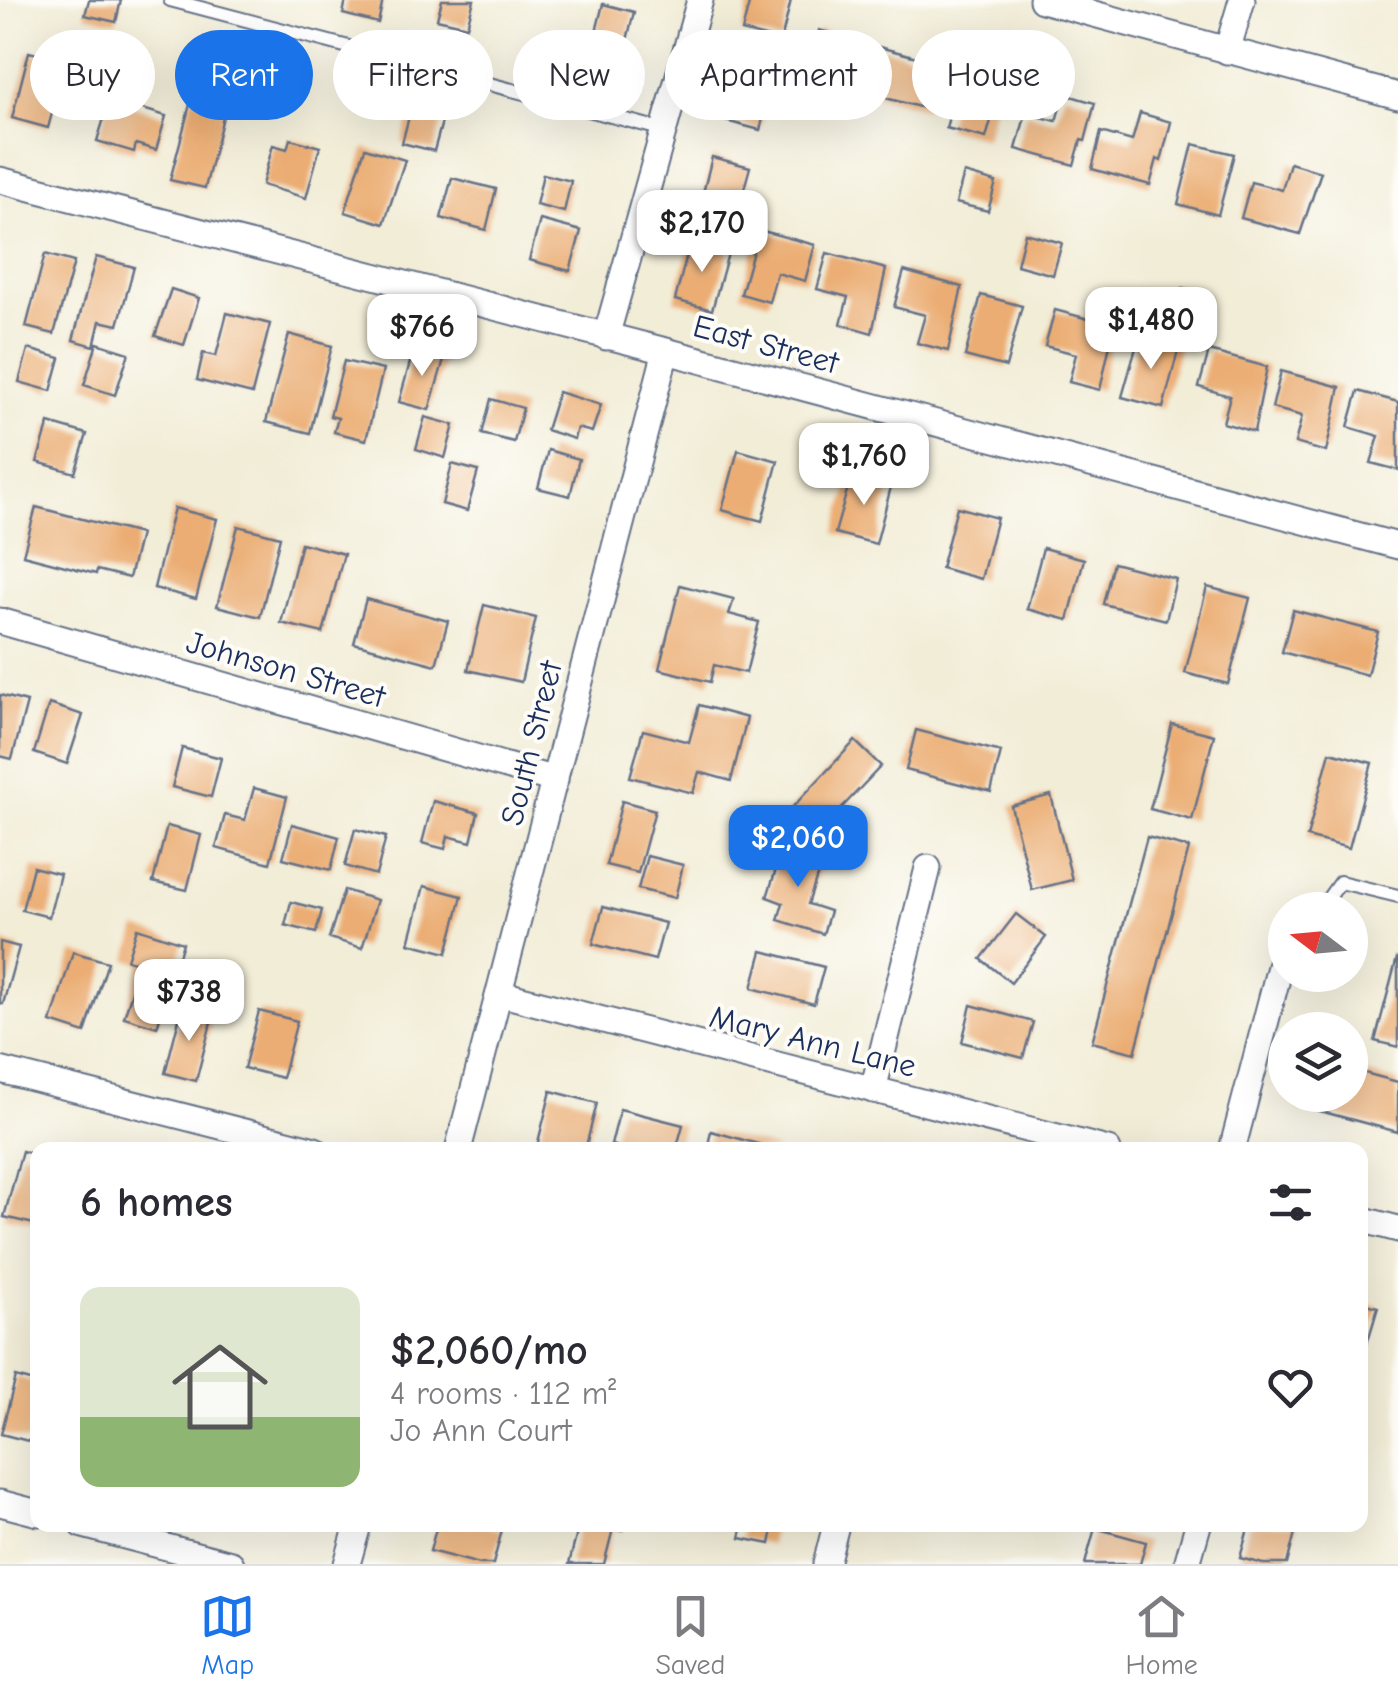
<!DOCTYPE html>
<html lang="en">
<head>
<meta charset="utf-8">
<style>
	body { margin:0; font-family:"Comic Neue",sans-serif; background:#f7f7f7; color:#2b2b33; height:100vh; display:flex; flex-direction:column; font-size:38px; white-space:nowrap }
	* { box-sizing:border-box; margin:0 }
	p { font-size:32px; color:#7c7c81 }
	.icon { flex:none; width:55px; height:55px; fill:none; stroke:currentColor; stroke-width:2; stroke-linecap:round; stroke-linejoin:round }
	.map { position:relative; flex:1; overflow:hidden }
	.sheet { position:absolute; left:30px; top:1142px; width:1338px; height:390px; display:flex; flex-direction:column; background:#fff; border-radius:20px; box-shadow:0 10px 40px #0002 }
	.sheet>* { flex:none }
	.banner { position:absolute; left:30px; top:30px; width:1340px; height:90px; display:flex; gap:20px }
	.needle { width:65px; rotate:286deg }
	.buttons { position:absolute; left:1268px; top:892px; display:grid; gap:20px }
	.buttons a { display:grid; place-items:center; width:100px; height:100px; border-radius:50%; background:#fff; box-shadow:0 10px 40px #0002; font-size:50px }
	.price { position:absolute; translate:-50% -85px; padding:0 22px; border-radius:20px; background:#fff; color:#222; font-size:32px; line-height:65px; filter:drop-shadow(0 2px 5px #0008) }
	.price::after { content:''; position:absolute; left:50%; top:60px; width:30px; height:22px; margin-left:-15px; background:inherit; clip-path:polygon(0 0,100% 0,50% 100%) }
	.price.current { background:#1a73e8; color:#fff }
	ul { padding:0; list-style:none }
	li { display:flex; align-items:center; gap:30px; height:250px; padding:0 50px }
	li+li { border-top:2px solid #e1e1e2 }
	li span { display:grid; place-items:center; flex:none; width:280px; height:200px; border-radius:20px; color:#555 }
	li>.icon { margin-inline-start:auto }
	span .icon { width:120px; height:120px; fill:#fffc; stroke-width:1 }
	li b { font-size:42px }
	h2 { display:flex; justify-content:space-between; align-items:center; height:120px; padding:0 50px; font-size:42px }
	.tag { padding:0 35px; border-radius:45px; background:#fff; box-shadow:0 10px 40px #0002; font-size:35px; line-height:90px }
	.tag.current { background:#1a73e8; color:#fff }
	.tab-bar { display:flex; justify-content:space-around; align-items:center; height:140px; border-top:2px solid #e1e1e2; background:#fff; font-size:28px; color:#7c7c81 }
	.tab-bar a { display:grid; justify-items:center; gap:5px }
	.tab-bar .current { color:#1a73e8 }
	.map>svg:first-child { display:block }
	.building { fill:#ebad73 }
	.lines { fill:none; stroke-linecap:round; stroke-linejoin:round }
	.lane-casing { stroke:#667288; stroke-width:16 }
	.street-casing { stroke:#667288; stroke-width:29 }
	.lane { stroke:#fff; stroke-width:12 }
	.street { stroke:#fff; stroke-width:25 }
	.labels { text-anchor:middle; stroke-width:8; stroke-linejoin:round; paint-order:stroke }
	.street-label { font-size:32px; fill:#1b2f5e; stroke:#fdfcf7 }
</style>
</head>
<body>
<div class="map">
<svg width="1398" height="1564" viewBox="0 0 1398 1564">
	<rect width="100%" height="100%" fill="#fdfcf7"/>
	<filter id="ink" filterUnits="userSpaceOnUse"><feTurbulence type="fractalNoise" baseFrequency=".01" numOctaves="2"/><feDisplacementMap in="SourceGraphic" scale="20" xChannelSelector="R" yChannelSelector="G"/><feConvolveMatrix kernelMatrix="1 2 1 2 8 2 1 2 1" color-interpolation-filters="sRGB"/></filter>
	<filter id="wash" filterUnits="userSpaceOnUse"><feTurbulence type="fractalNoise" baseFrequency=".0048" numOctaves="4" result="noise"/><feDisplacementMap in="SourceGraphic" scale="40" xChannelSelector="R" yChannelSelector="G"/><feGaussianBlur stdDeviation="2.25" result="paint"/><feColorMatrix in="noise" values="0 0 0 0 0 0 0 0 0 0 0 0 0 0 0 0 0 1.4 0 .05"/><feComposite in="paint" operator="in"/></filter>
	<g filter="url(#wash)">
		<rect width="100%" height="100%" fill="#f2edd7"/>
		<g id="blocks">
			<g class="building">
				<path d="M89 0H121L116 22 85 15Z"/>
				<path d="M346 0H383L378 23 343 14Z"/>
				<path d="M442 0H474L467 26 437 19Z"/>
				<path d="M750 0H791L781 41 742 31Z"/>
				<path d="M603 4 634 12 625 48 594 40Z"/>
				<path d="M819 30 860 41 844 101 804 90Z"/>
				<path d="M879 47 939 63 927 109 867 93Z"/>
				<path d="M29 52 66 61 48 128 12 118Z"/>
				<path d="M738 60 776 70 760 130 722 120Z"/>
				<path d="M242 65 275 73 267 107 233 99Z"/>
				<path d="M962 67 1003 78 986 138 946 128Z"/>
				<path d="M193 93 227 101 205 188 170 180Z"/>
				<path d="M1064 94 1095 103 1085 141 1081 140 1074 165 1016 149 1026 113 1056 121Z"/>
				<path d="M110 99 166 116 156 150 136 144 134 152 97 141Z"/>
				<path d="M411 109 443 118 434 151 402 143Z"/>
				<path d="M1140 113 1171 122 1161 161 1157 159 1150 185 1092 169 1101 132 1132 141Z"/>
				<path d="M290 139 320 147 306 198 262 185 273 145 287 149Z"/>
				<path d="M1193 144 1234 154 1218 215 1178 204Z"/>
				<path d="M365 148 405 160 384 224 345 212Z"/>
				<path d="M712 157 750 167 735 222 698 213Z"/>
				<path d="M1290 163 1321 172 1300 234 1241 218 1251 182 1282 190Z"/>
				<path d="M964 173 996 182 988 211 956 203Z"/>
				<path d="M543 174 571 181 564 212 536 205Z"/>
				<path d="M452 178 496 189 486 230 441 218Z"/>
				<path d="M540 220 581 231 570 271 529 260Z"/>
				<path d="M759 230 815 245 805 281 777 273 769 302 741 294Z"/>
				<path d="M1025 233 1062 243 1053 275 1017 265Z"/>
				<path d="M691 239 729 250 712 310 675 300Z"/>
				<path d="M827 253 886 269 872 333 841 324 848 297 817 289Z"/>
				<path d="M45 254 74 262 54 334 26 327Z"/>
				<path d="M96 257 134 267 118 325 100 321 94 346 73 340Z"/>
				<path d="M904 271 962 287 948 351 917 343 925 315 894 307Z"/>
				<path d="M1183 288 1209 295 1200 332 1173 326Z"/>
				<path d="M171 289 199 298 184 345 155 336Z"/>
				<path d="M981 295 1022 306 1006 367 965 356Z"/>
				<path d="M1055 310 1114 326 1100 390 1069 382 1076 354 1045 346Z"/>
				<path d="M227 313 270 324 252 394 197 380 203 353 216 356Z"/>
				<path d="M289 334 332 346 310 433 266 422Z"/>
				<path d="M1139 337 1179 347 1163 408 1122 397Z"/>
				<path d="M97 343 129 353 115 395 84 385Z"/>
				<path d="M414 348 445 356 429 410 399 402Z"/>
				<path d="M28 349 60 358 51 391 19 382Z"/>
				<path d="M1209 351 1267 367 1254 432 1223 423 1230 396 1199 387Z"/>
				<path d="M344 361 383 370 366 440 334 432 338 418 330 416Z"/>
				<path d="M1281 371 1340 387 1326 452 1295 443 1302 416 1272 408Z"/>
				<path d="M1358 391 1398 402V470L1371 463 1379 436 1348 427Z"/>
				<path d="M558 392 601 405 592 432 577 428 574 439 546 430Z"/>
				<path d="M491 399 523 408 514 442 482 434Z"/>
				<path d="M425 417 454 425 445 458 416 449Z"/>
				<path d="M49 423 87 434 75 473 37 462Z"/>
				<path d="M548 450 579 459 570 496 538 488Z"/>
				<path d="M738 450 778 461 762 521 722 510Z"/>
				<path d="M452 464 478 471 467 511 442 504Z"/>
				<path d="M852 473 892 483 876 544 835 533Z"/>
				<path d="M36 507 140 534 129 578 97 570 96 574 23 555Z"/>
				<path d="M957 507 997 518 981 579 941 568Z"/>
				<path d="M174 508 217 519 196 599 154 588Z"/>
				<path d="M238 526 280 537 260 617 217 606Z"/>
				<path d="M301 543 344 554 323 633 281 623Z"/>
				<path d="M1043 548 1084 559 1068 620 1027 609Z"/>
				<path d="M1113 563 1176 579 1166 620 1103 604Z"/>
				<path d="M680 585 734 599 729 614 759 622 746 673 714 665 710 682 659 669Z"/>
				<path d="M1207 587 1250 598 1228 684 1185 673Z"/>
				<path d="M366 599 448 621 436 665 354 643Z"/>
				<path d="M484 605 536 618 521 682 468 670Z"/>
				<path d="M1293 610 1378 632 1367 675 1282 652Z"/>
				<path d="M0 695 27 702 12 759 0 756Z"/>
				<path d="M49 704 83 715 67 764 34 753Z"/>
				<path d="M699 705 747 718 731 781 699 772 693 793 630 777 643 730 689 742Z"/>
				<path d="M1172 724 1214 735 1192 820 1150 809Z"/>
				<path d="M916 730 1001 752 991 792 906 770Z"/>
				<path d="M855 741 881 766 814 837 788 812Z"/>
				<path d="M182 748 221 758 211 797 172 787Z"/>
				<path d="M1330 752 1372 763 1349 848 1307 837Z"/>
				<path d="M254 788 287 797 270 863 216 848 225 815 245 820Z"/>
				<path d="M1051 795 1072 880 1032 890 1011 806Z"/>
				<path d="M433 801 478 813 471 842 448 836 445 849 422 843Z"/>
				<path d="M622 801 655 810 638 873 606 865Z"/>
				<path d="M292 824 339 837 331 870 283 858Z"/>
				<path d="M167 826 201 835 187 890 153 882Z"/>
				<path d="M355 829 386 837 376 875 345 866Z"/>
				<path d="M1147 837 1189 848 1135 1053 1092 1042Z"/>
				<path d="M784 845 823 858 808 904 830 911 823 934 778 920 783 903 767 897Z"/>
				<path d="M647 856 683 865 675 898 638 889Z"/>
				<path d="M33 867 60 874 49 917 22 910Z"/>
				<path d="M424 886 462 896 447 953 409 943Z"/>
				<path d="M344 890 377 900 362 948 329 938Z"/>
				<path d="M291 902 322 910 316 933 285 925Z"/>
				<path d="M603 907 665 923 655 960 593 944Z"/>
				<path d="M1016 914 1046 937 1011 983 981 959Z"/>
				<path d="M137 928 183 943 157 1027 124 1017 141 964 127 960Z"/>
				<path d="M0 942 19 947 3 1004 0 1003Z"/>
				<path d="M762 951 824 967 814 1004 752 988Z"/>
				<path d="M73 952 108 962 85 1033 51 1022Z"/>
				<path d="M1397 958H1398V1047L1375 1041Z"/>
				<path d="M971 1005 1033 1022 1023 1058 962 1042Z"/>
				<path d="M182 1007 213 1015 196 1081 165 1073Z"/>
				<path d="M259 1011 297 1021 282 1078 244 1068Z"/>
				<path d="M1350 1069 1398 1082V1132L1294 1104 1296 1095H1350Z"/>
				<path d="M551 1091 597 1103 585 1150H536Z"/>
				<path d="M620 1109 683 1125 676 1150H629L611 1145Z"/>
				<path d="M711 1131 777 1149V1150H707Z"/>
				<path d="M22 1151 38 1155V1225L4 1217Z"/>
				<path d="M1360 1302 1378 1307 1361 1364H1360Z"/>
				<path d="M16 1377 38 1383V1422L32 1442 1 1434Z"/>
				<path d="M437 1525H481L502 1530 493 1564H480L430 1551Z"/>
				<path d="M579 1525H623L622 1531 613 1529 604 1564H569Z"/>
				<path d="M743 1525H774L770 1544 740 1538Z"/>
				<path d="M1249 1525H1297L1287 1564H1263L1240 1558Z"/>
				<path d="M1095 1528 1146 1542 1140 1564H1085Z"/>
			</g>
		</g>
	</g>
	<g filter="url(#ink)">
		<use href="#blocks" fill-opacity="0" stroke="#667288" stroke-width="2.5"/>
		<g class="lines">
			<defs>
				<g id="lane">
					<path d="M170 0 664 130"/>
					<path d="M1320 910 1340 882 1398 896"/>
				</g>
				<g id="street">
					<path d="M1042 0 1398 96"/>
					<path d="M1227 51 1242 0"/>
					<path d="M0 180 666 351 1398 546"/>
					<path d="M606 337 700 0"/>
					<path d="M0 621 555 780"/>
					<path d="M502 994 1108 1150"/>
					<path d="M0 1070 315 1150"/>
					<path d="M873 1090 928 868"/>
					<path d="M458 1150 666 351"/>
					<path d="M1232 1150 1281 963"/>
					<path d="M1360 1219 1398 1229"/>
					<path d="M0 1503 38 1513"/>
					<path d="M83 1525 231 1564"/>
					<path d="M347 1564 358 1525"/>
					<path d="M826 1564 836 1525"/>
					<path d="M1187 1564 1198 1525"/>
				</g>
			</defs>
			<use href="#lane" class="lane-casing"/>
			<use href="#street" class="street-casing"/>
			<use href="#lane" class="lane"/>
			<use href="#street" class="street"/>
		</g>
	</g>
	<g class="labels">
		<g class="street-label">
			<text transform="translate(766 344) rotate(15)" y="11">East Street</text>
			<text transform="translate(286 669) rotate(16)" y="11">Johnson Street</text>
			<text transform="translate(531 743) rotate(-76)" y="11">South Street</text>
			<text transform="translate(813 1041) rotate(14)" y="11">Mary Ann Lane</text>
		</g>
	</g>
</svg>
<div class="buttons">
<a><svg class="needle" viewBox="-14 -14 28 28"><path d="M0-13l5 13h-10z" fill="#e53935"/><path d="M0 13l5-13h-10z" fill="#7c7c81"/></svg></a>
<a><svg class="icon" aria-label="layers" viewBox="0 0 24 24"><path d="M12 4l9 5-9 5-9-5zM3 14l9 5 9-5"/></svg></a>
</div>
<b class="price" style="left:702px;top:275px">$2,170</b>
<b class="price" style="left:1151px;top:372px">$1,480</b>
<b class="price" style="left:422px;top:379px">$766</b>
<b class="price" style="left:864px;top:508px">$1,760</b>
<b class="price current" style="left:798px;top:890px">$2,060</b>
<b class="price" style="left:189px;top:1044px">$738</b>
<div class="banner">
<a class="tag">Buy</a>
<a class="tag current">Rent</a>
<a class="tag">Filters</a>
<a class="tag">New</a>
<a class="tag">Apartment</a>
<a class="tag">House</a>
</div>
<section class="sheet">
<h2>6 homes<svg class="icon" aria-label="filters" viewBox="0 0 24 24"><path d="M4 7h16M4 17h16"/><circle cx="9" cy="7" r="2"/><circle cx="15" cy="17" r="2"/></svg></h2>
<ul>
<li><span style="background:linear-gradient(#dfe7d0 65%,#8fb573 0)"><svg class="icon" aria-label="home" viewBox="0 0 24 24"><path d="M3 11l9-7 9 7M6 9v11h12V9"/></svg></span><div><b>$2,060/mo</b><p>4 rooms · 112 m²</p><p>Jo Ann Court</p></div><svg class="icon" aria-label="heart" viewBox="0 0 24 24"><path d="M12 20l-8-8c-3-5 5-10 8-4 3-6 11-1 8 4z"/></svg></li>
</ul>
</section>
</div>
<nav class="tab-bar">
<a class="current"><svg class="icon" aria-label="map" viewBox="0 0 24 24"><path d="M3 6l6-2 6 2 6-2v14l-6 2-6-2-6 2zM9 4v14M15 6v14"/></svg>Map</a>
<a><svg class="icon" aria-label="saved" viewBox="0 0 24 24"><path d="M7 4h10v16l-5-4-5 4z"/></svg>Saved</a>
<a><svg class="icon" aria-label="home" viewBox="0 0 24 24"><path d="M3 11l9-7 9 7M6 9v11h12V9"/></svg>Home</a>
</nav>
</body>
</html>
